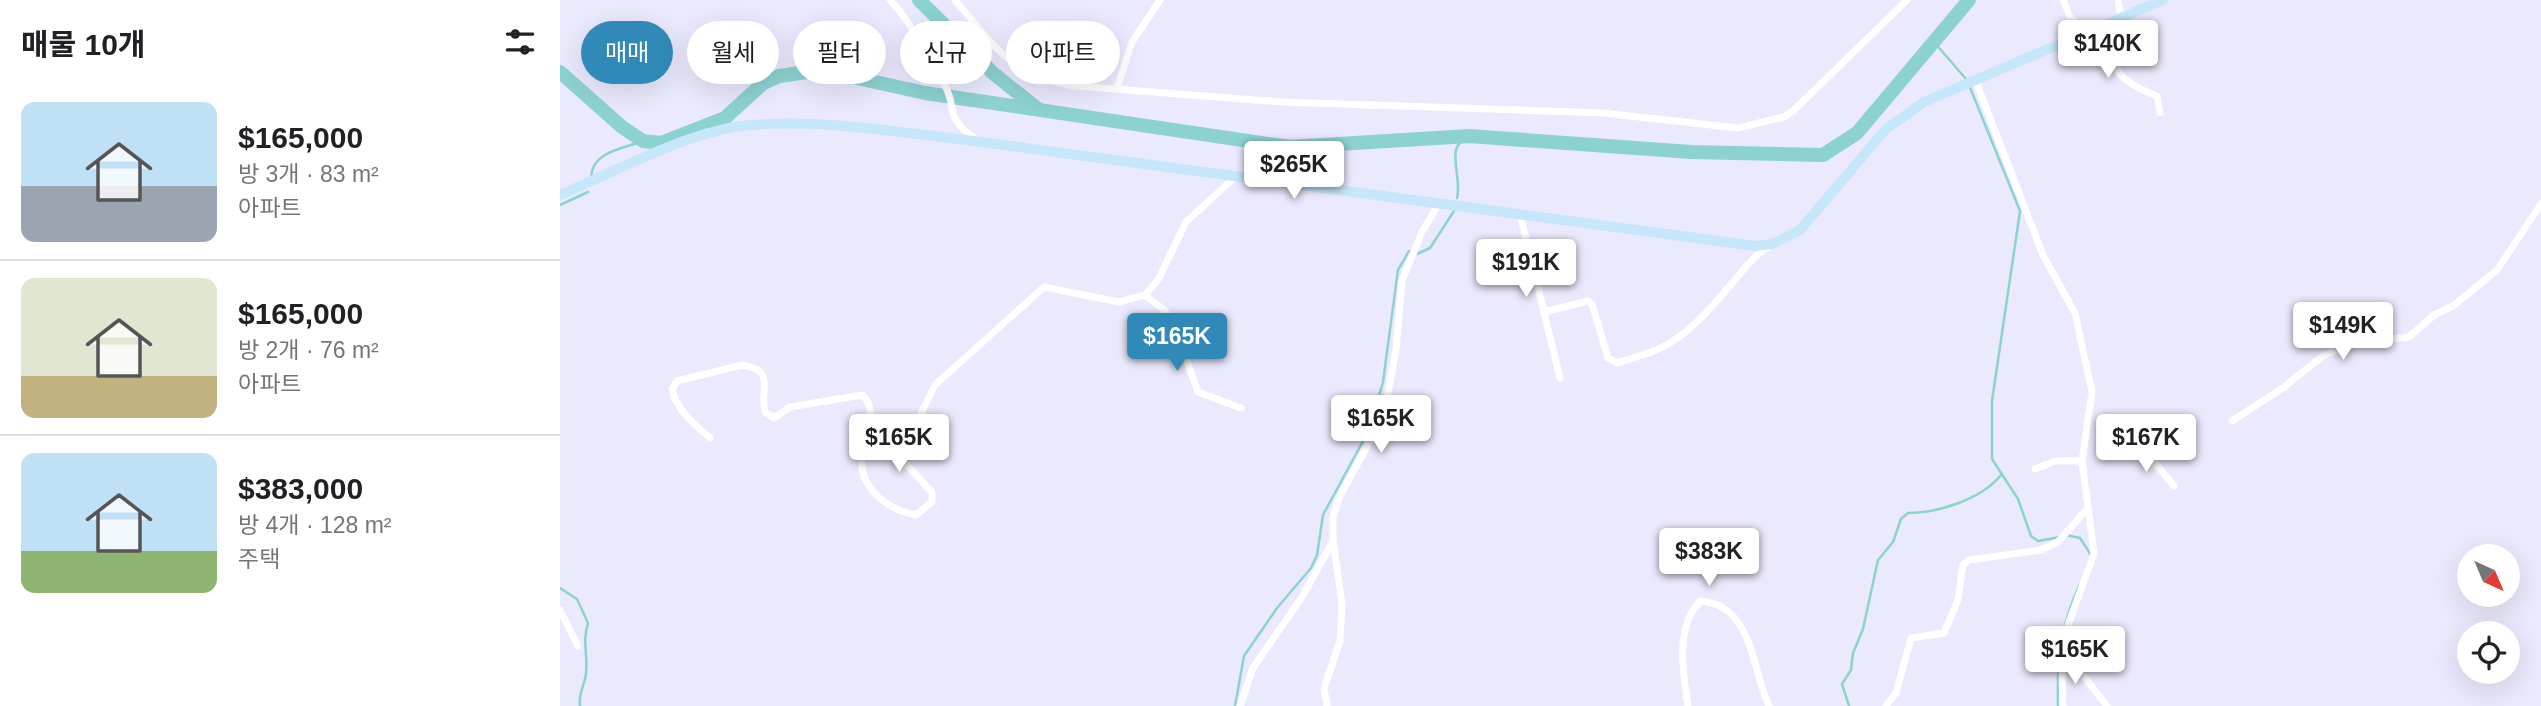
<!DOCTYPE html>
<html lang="ko">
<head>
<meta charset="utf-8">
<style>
	body { margin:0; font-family:Arial,"Noto Sans KR",sans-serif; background:#f6f6f6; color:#202124; height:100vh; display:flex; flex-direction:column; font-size:26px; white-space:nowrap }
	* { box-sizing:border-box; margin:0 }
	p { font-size:23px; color:#757577 }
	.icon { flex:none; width:38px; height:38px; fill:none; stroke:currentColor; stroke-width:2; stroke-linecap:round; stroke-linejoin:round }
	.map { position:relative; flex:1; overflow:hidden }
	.details { display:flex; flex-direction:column; background:#fff; width:560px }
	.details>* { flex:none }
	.hud { position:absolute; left:21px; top:21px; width:665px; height:63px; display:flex; gap:14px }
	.needle { width:46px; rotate:136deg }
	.fabs { position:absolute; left:1897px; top:544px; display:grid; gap:14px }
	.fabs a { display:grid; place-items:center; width:63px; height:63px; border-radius:50%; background:#fff; box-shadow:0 7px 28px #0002; font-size:35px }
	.price { position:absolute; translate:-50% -60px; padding:0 16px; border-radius:7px; background:#fff; color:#222; font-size:23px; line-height:46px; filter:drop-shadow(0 2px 4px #0008) }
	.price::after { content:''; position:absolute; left:50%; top:42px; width:21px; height:16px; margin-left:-10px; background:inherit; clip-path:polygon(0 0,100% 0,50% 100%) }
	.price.selected { background:#3089b7; color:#fff }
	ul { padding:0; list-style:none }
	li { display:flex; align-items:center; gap:21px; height:175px; padding:0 21px }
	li+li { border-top:2px solid #e0e0e0 }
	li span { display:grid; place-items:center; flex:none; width:196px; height:140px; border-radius:14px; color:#555 }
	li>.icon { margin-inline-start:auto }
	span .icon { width:84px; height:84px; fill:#fffc; stroke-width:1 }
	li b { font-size:30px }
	h2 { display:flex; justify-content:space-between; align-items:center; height:84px; padding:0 21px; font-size:30px }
	.pill { padding:0 24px; border-radius:32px; background:#fff; box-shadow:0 7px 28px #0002; font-size:24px; line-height:63px }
	.pill.selected { background:#3089b7; color:#fff }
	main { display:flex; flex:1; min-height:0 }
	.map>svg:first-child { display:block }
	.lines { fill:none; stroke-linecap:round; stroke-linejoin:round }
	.stream { stroke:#8cd2d1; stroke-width:2.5 }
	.river { stroke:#8cd2d1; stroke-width:14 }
	.minor { stroke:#fff; stroke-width:7 }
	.secondary { stroke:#c5e7f9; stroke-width:10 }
</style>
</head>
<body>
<main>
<section class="details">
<h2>매물 10개<svg class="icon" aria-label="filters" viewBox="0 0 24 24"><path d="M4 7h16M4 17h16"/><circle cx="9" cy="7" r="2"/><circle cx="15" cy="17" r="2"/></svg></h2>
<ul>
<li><span style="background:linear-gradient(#bfe0f5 60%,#9aa5b1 0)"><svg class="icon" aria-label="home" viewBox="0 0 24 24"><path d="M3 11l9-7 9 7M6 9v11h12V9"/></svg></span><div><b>$165,000</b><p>방 3개 · 83 m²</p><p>아파트</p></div></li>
<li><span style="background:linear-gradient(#dfe7d0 70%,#c2b280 0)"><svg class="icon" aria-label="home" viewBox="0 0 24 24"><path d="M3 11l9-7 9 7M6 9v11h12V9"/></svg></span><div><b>$165,000</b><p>방 2개 · 76 m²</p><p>아파트</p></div></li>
<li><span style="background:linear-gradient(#bfe0f5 70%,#8fb573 0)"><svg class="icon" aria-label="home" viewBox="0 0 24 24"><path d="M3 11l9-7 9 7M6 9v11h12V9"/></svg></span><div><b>$383,000</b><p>방 4개 · 128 m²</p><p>주택</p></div></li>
</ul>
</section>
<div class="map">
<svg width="1981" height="706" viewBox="0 0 1981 706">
	<rect width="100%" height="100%" fill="#ebe9fd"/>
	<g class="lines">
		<g class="stream">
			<path d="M1374 42 1406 79"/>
			<path d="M1409 85 1460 211 1432 401V459L1458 499 1471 536 1478 541 1500 537"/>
			<path d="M31 178C32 151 62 149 83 141"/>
			<path d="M897 198C903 176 883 147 909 136"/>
			<path d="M0 205 28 192"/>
			<path d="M857 254 870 248 894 211"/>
			<path d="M1506 535 1520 538 1531 555"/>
			<path d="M0 588 17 599 28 623C22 642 28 654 26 673 25 685 18 693 20 706"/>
			<path d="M675 706 684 656 717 608 751 568 757 555 763 515 810 428 823 382 838 270 849 251"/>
			<path d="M1289 706 1282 684 1291 670 1293 653 1303 629 1318 560 1333 542 1341 519 1348 513C1378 513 1422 499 1441 475"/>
			<path d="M1498 706C1497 660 1500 626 1520 584"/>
		</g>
		<g class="river">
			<path d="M359 0 434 74 478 109"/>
			<path d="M0 72 62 127 83 141 101 143 165 118 202 84 219 76 261 70 365 93 729 147 909 136 1131 152 1263 155 1297 133 1409 0"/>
		</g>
		<g class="minor">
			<path d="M330 0C352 23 354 35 368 61 372 70 379 76 384 84 399 109 382 116 416 139"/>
			<path d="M395 0C435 47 449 74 515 86L722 102 1043 113 1178 128 1224 117 1233 111 1347 0"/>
			<path d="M1503 0 1509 15 1524 33"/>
			<path d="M1558 0 1561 17"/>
			<path d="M1540 26C1554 68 1554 80 1597 96L1600 113"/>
			<path d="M1415 79 1483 255 1515 313 1532 392 1522 461 1534 554 1508 625 1502 671 1503 706"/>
			<path d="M557 88 572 42 600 0"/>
			<path d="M960 214 1000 378"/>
			<path d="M585 295 604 310 614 325 638 392 681 408"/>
			<path d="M984 312 1028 301 1032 304 1048 358 1057 363C1076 357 1096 352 1113 341 1147 319 1170 282 1198 254L1209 247"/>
			<path d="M1672 421 1723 388 1764 355 1791 344 1849 337 1874 315 1893 306 1937 270 1981 204"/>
			<path d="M150 438C135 425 116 410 112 389L117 381 182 365C217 370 199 390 205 412L214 418 230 407 302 395C321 410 302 443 302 462 301 491 332 511 356 515L372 502V492L341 459V454L375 385 484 287 559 302 585 295 598 280 626 222 675 177"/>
			<path d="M1597 452 1595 463 1614 486"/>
			<path d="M1475 469 1495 461H1522"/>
			<path d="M0 610 18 646"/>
			<path d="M1504 651 1547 706"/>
			<path d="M680 706 693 668 742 597 773 541"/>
			<path d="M767 706 764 688 780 641 782 603 773 541V517L780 496 824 415 836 350 842 281 862 232 880 202"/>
			<path d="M1128 706C1123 673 1115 627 1140 601 1193 604 1192 671 1209 706"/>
			<path d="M1326 706 1336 693 1351 638 1384 633 1398 600 1403 565 1409 560 1481 550 1498 542 1527 509"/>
		</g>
		<path class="secondary" d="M0 195C52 173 120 136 175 127 239 117 318 130 383 137L1196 246 1212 244 1240 230 1326 129 1364 102 1603 0"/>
	</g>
</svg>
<div class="fabs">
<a><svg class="needle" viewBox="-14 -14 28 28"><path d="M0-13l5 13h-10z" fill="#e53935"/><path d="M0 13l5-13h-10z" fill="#757577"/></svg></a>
<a><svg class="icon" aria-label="locate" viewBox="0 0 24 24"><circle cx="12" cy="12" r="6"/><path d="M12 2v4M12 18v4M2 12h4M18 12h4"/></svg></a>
</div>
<b class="price" style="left:1548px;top:80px">$140K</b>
<b class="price" style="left:734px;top:201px">$265K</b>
<b class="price" style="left:966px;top:299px">$191K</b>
<b class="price" style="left:1783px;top:362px">$149K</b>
<b class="price selected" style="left:617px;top:373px">$165K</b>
<b class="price" style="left:821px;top:455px">$165K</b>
<b class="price" style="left:339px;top:474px">$165K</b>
<b class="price" style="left:1586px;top:474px">$167K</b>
<b class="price" style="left:1149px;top:588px">$383K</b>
<b class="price" style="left:1515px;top:686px">$165K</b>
<div class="hud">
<a class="pill selected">매매</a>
<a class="pill">월세</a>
<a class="pill">필터</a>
<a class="pill">신규</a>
<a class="pill">아파트</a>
</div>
</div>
</main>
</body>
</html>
